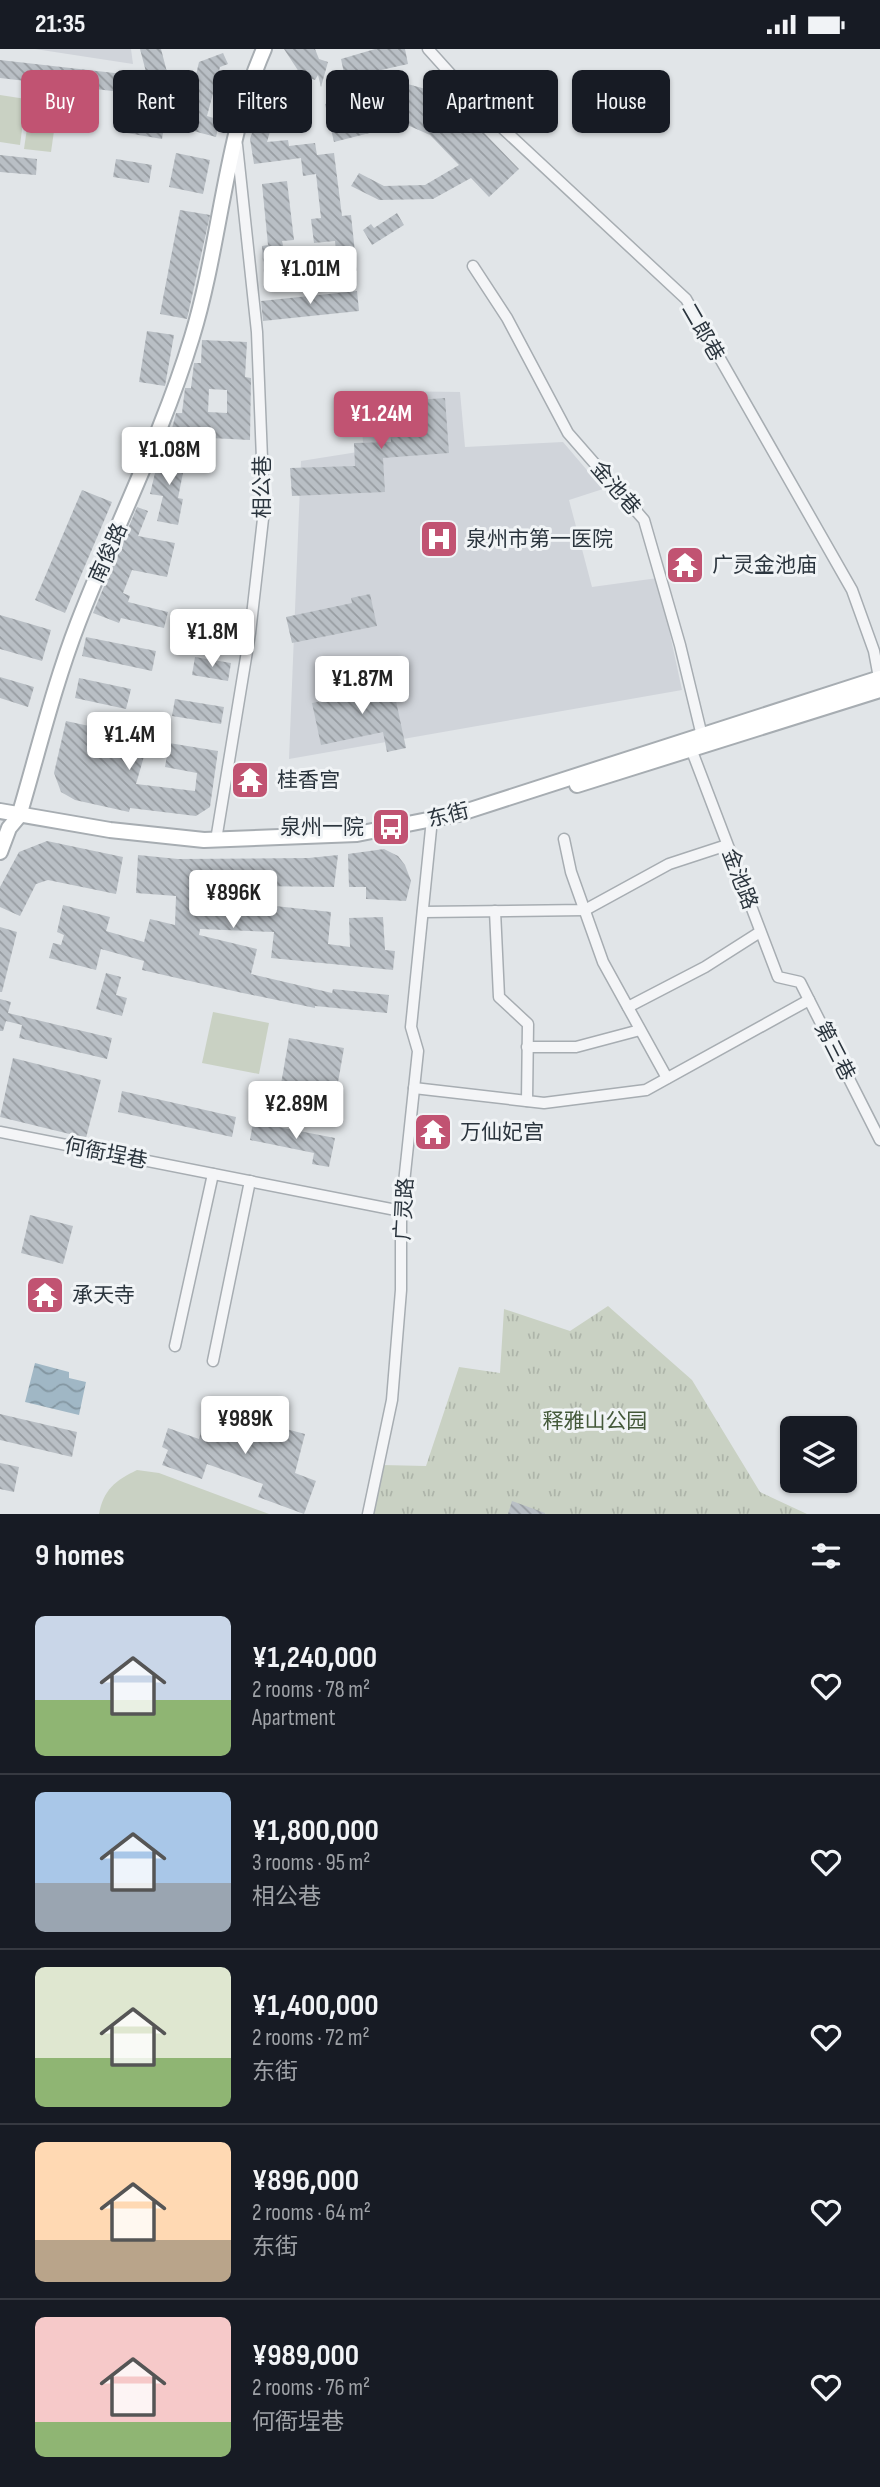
<!DOCTYPE html>
<html lang="en">
<head>
<meta charset="utf-8">
<style>
	body { margin:0; font-family:"Sofia Sans Condensed","Noto Sans SC",sans-serif; background:#20242c; color:#f1f3f6; height:100vh; display:flex; flex-direction:column; font-size:26px; white-space:nowrap }
	* { box-sizing:border-box; margin:0 }
	p { font-size:23px; color:#9ea1a6 }
	.icon { flex:none; width:38px; height:38px; fill:none; stroke:currentColor; stroke-width:2; stroke-linecap:round; stroke-linejoin:round }
	.map { position:relative; height:1465px; overflow:hidden }
	.details { display:flex; flex-direction:column; background:#171b24; flex:1 }
	.details>* { flex:none }
	.top-card { position:absolute; left:21px; top:21px; width:838px; height:63px; display:flex; gap:14px }
	.controls { position:absolute; left:780px; top:1367px; display:grid; gap:14px }
	.controls a { display:grid; place-items:center; width:77px; height:77px; border-radius:10px; background:#171b24; box-shadow:0 2px 5px #0004; font-size:35px }
	.price { position:absolute; translate:-50% -60px; padding:0 16px; border-radius:7px; background:#fff; color:#222; font-size:23px; line-height:46px; filter:drop-shadow(0 2px 4px #0008) }
	.price::after { content:''; position:absolute; left:50%; top:42px; width:21px; height:16px; margin-left:-10px; background:inherit; clip-path:polygon(0 0,100% 0,50% 100%) }
	.price.selected { background:#c15372; color:#fff }
	ul { padding:0; list-style:none }
	li { display:flex; align-items:center; gap:21px; height:175px; padding:0 35px }
	li+li { border-top:2px solid #363941 }
	li span { display:grid; place-items:center; flex:none; width:196px; height:140px; border-radius:10px; color:#555 }
	li>.icon { margin-inline-start:auto }
	span .icon { width:84px; height:84px; fill:#fffc; stroke-width:1 }
	li b { font-size:30px }
	h2 { display:flex; justify-content:space-between; align-items:center; height:84px; padding:0 35px; font-size:30px }
	.chip { padding:0 24px; border-radius:10px; background:#171b24; box-shadow:0 2px 5px #0004; font-size:24px; line-height:63px }
	.chip.selected { background:#c15372; color:#fff }
	.status { display:flex; justify-content:space-between; align-items:center; height:49px; padding:0 35px; background:#171b24; direction:ltr }
	.status svg { height:19px; fill:currentColor }
	.map>svg:first-child { display:block }
	.built { fill:#d0d4da }
	.grass { fill:url(#grass-tufts) }
	.pitch { fill:#c9d1c3 }
	.water { fill:url(#water-waves) }
	.building { fill:url(#building-back-hatch); fill-rule:evenodd }
	.lines { fill:none; stroke-linecap:round; stroke-linejoin:round }
	.minor-casing { stroke:#a7adb2; stroke-width:13 }
	.secondary-casing { stroke:#a7adb2; stroke-width:18 }
	.minor { stroke:#f4f5f7; stroke-width:10 }
	.secondary { stroke:#fff; stroke-width:14 }
	.labels { text-anchor:middle; stroke-width:6; stroke-linejoin:round; paint-order:stroke }
	.street-label { font-size:21px; fill:#2b353e; stroke:#f1f4f6 }
	.poi-label { font-size:21px; fill:#2b353e; stroke:#f1f4f6; text-anchor:start }
	.park-label { font-size:21px; fill:#44593a; stroke:#f1f4f6 }
</style>
</head>
<body>
<div class="status"><b>21:35</b><svg viewBox="0 0 49 12"><path d="M0 12V9h3v3zM5 12V6h3v6zM10 12V3h3v9zM15 12V0h3v12zM26 1h20v11H26zM47 4h2v5h-2z"/></svg></div>
<div class="map">
<svg width="880" height="1465" viewBox="0 0 880 1465">
	<defs>
		<pattern id="grass-tufts" width="24" height="20" patternUnits="userSpaceOnUse" patternTransform="scale(1.75)"><rect width="24" height="20" fill="#c9d1c3"/><path d="M3 7l-1-3M5 7V3M7 7l1-3M15 17l-1-3M17 17v-4M19 17l1-3" fill="none" stroke="#adb4a9"/></pattern>
		<pattern id="water-waves" width="16" height="10" patternUnits="userSpaceOnUse" patternTransform="scale(1.75)"><rect width="16" height="10" fill="#a0b7c5"/><path d="M0 5q4-4 8 0t8 0" fill="none" stroke="#8396a1"/></pattern>
		<pattern id="building-back-hatch" width="6" height="6" patternUnits="userSpaceOnUse" patternTransform="scale(1.75)"><rect width="6" height="6" fill="#b9bfc5"/><path d="M-1 5l2 2M0 0l6 6M5-1l2 2" fill="none" stroke="#979ca1"/></pattern>
	</defs>
	<rect width="100%" height="100%" fill="#e1e5e8"/>
	<g class="built">
		<path d="M35 0H131L133 15Z"/>
		<path d="M388 342 460 343 465 398 563 393 603 440 569 451 592 538 658 529 682 641 289 710 301 412 364 402 362 383 387 382Z"/>
	</g>
	<path class="grass" d="M608 1257 692 1331 760 1443 807 1465H374L382 1416 426 1417 459 1318 500 1324 504 1260 570 1282Z"/>
	<g class="pitch">
		<path d="M0 46 26 50 20 96 0 93Z"/>
		<path d="M31 51 58 54 51 103 24 100Z"/>
		<path d="M213 963 269 974 259 1025 202 1014Z"/>
		<path d="M137 1421 159 1424 269 1465H99C103 1441 116 1431 137 1421Z"/>
	</g>
	<path class="water" d="M35 1314 69 1323V1329L86 1333 79 1366 25 1353Z"/>
	<g class="building">
		<path d="M140 0H161L167 23 195 30 199 13 223 4 228 15 220 18 207 67 220 71 216 88 182 79 189 52 151 42Z"/>
		<path d="M284 0H315L319 10 328 13 321 38 318 26 315 31 301 26Z"/>
		<path d="M375 0H405L408 15 345 29 341 10Z"/>
		<path d="M0 11 132 26 130 44 0 29Z"/>
		<path d="M404 34 440 44 458 57 519 120 489 148 471 129 433 150 379 151 351 137 359 124 384 137 425 136 459 116 430 86 405 75 334 93 325 55Z"/>
		<path d="M291 41 307 48 299 66 285 61 275 65 267 93 288 91 289 97 315 94 317 106 334 104 342 167 351 166 357 222 338 224 335 192 314 194 311 170 321 169 316 125 303 127 301 109 254 115 250 90 262 51Z"/>
		<path d="M129 66 165 72 162 90 127 84Z"/>
		<path d="M176 104 210 111 203 145 169 138Z"/>
		<path d="M0 106 37 110 36 126 0 123Z"/>
		<path d="M116 110 152 116 149 134 113 128Z"/>
		<path d="M287 132 294 191 282 192 286 209 313 207 315 226 264 231 262 197 268 196 262 135Z"/>
		<path d="M180 161 210 166 187 270 160 265Z"/>
		<path d="M397 164 404 176 372 196 363 181 371 175 374 179Z"/>
		<path d="M357 242 359 262 263 272 261 252Z"/>
		<path d="M147 282 174 286 165 337 139 333Z"/>
		<path d="M202 291 247 293 245 328 251 329 250 391 170 387 176 364H182L185 339H191L194 314H201ZM209 340 227 341V364L208 363Z"/>
		<path d="M445 349 449 404 383 409 385 443 292 447 290 419 355 417 354 394 391 393 388 353Z"/>
		<path d="M160 403 186 409 178 449 183 450 178 476 157 472 163 447 150 445Z"/>
		<path d="M82 441 112 453 65 564 35 551Z"/>
		<path d="M137 458 148 462 138 487 175 494 167 528 132 521 123 544 130 547 128 553 168 563 164 579 121 569 119 574 93 564Z"/>
		<path d="M370 545 377 577 292 594 286 568 352 554 351 549Z"/>
		<path d="M0 566 51 581 42 612 0 600Z"/>
		<path d="M86 588 156 602 152 622 82 607Z"/>
		<path d="M195 608 231 614 228 632 192 626Z"/>
		<path d="M390 624 406 699 387 703 383 683 321 696 312 654 375 642 373 628Z"/>
		<path d="M0 628 34 638 28 658 0 649Z"/>
		<path d="M79 629 131 640 126 660 75 649Z"/>
		<path d="M175 650 224 658 221 675 172 667Z"/>
		<path d="M66 672 149 690 136 735 195 742 197 724 165 718 169 694 218 702 210 758 196 767 130 759 129 763 75 751 61 743 54 724Z"/>
		<path d="M47 792 123 808 116 845 48 831 36 835 20 867 0 858V838L19 803Z"/>
		<path d="M384 800 398 807 405 816 411 832 406 852 366 850V838H349L348 805Z"/>
		<path d="M138 806 178 810 309 809 338 806 334 838 248 837 250 863 275 864V857L331 863 328 895 350 898 349 869 383 868 385 901 395 902 393 921 271 909 274 883 200 880 199 886 257 900 251 925 332 944 333 940 389 946 387 964 315 957V959L238 943 142 921 144 912 101 900 96 921 49 909 53 894 61 896 64 886 57 883 63 856 110 868 106 882 144 893 150 870 175 876 176 847 136 844Z"/>
		<path d="M0 878 17 883 2 943H0Z"/>
		<path d="M106 924 121 928 116 946 127 949 122 967 96 960Z"/>
		<path d="M0 950 11 953 8 964 112 989 107 1010 19 989 22 976 6 972 3 982H0Z"/>
		<path d="M289 989 344 999 336 1045 281 1035Z"/>
		<path d="M13 1009 101 1031 86 1089 0 1068Z"/>
		<path d="M122 1042 236 1068 232 1088 118 1063Z"/>
		<path d="M253 1073 335 1089 329 1118 312 1115 314 1104 250 1091Z"/>
		<path d="M30 1166 73 1177 63 1215 21 1204Z"/>
		<path d="M207 1359 305 1385 295 1424 316 1432 304 1465 258 1448 263 1435 207 1415 202 1430 162 1416 168 1401 162 1398 168 1379 199 1390Z"/>
		<path d="M0 1365 77 1383 72 1408 0 1391Z"/>
		<path d="M0 1414 19 1418 14 1443 0 1440Z"/>
		<path d="M512 1452 545 1464V1465H508Z"/>
	</g>
	<g class="lines">
		<defs>
			<g id="minor">
				<path d="M428 0 483 61 686 250 852 541 874 602 880 634"/>
				<path d="M473 217 507 269 568 384 644 471 680 596 702 687"/>
				<path d="M690 697 778 928 800 933 880 1091"/>
				<path d="M564 790 571 823 603 913 667 1029"/>
				<path d="M216 791 250 584 264 461 257 283 237 96"/>
				<path d="M495 862 499 948 528 975 527 1052"/>
				<path d="M423 863 585 861 669 815 727 796"/>
				<path d="M628 958 705 918 760 883"/>
				<path d="M527 998H576L640 981"/>
				<path d="M414 1039 544 1054 646 1041 809 951"/>
				<path d="M0 1083 401 1162"/>
				<path d="M175 1297 213 1125"/>
				<path d="M213 1312 250 1132"/>
				<path d="M368 1465 392 1351 401 1241V1162L418 1002 411 978 432 770"/>
			</g>
			<g id="secondary">
				<path d="M577 736 880 641"/>
				<path d="M0 762 110 781 204 791 357 785 458 765 880 629"/>
				<path d="M0 803 9 779 19 767C38 703 54 636 78 574 115 478 162 387 192 288 221 193 224 91 264 0"/>
			</g>
		</defs>
		<use href="#minor" class="minor-casing"/>
		<use href="#secondary" class="secondary-casing"/>
		<use href="#minor" class="minor"/>
		<use href="#secondary" class="secondary"/>
	</g>
	<defs>
		<symbol id="hospital-square" viewBox="-11 -11 22 22"><rect x="-9" y="-9" width="18" height="18" rx="4" fill="#c15372" stroke="#f1f4f6"/><path d="M-5-5h3v3.5h4V-5h3V5h-3V1.5h-4V5h-3Z" fill="#fff"/></symbol>
		<symbol id="temple-square" viewBox="-11 -11 22 22"><rect x="-9" y="-9" width="18" height="18" rx="4" fill="#c15372" stroke="#f1f4f6"/><path d="M0-6L5-2H3V0L6.5 2.5H4V6H1.5V3h-3V6H-4V2.5H-6.5L-3 0V-2H-5Z" fill="#fff"/></symbol>
		<symbol id="bus-square" viewBox="-11 -11 22 22"><rect x="-9" y="-9" width="18" height="18" rx="4" fill="#c15372" stroke="#f1f4f6"/><path d="M-5-6H5V4H4V6H2V4H-2V6H-4V4H-5ZM-3.5-4V0h7V-4ZM-3.5 1.2v1.5H-2V1.2ZM2 1.2v1.5H3.5V1.2Z" fill="#fff"/></symbol>
	</defs>
	<g fill-rule="evenodd">
		<use href="#hospital-square" x="417" y="468" width="44" height="44"/>
		<use href="#temple-square" x="663" y="494" width="44" height="44"/>
		<use href="#temple-square" x="228" y="709" width="44" height="44"/>
		<use href="#bus-square" x="369" y="756" width="44" height="44"/>
		<use href="#temple-square" x="411" y="1061" width="44" height="44"/>
		<use href="#temple-square" x="23" y="1224" width="44" height="44"/>
	</g>
	<g class="labels">
		<g class="street-label">
			<text transform="translate(703 283) rotate(60)" y="7">二郎巷</text>
			<text transform="translate(262 438) rotate(-90)" y="7">相公巷</text>
			<text transform="translate(616 439) rotate(49)" y="7">金池巷</text>
			<text transform="translate(108 504) rotate(-66)" y="7">南俊路</text>
			<text transform="translate(448 766) rotate(-14)" y="7">东街</text>
			<text transform="translate(740 830) rotate(69)" y="7">金池路</text>
			<text transform="translate(835 1002) rotate(63)" y="7">第三巷</text>
			<text transform="translate(106 1104) rotate(11)" y="7">何衙埕巷</text>
			<text transform="translate(404 1160) rotate(-87)" y="7">广灵路</text>
		</g>
		<g class="poi-label">
			<text x="466" y="497">泉州市第一医院</text>
			<text x="712" y="523">广灵金池庙</text>
			<text x="277" y="738">桂香宫</text>
			<text x="364" y="785" text-anchor="end">泉州一院</text>
			<text x="460" y="1090">万仙妃宫</text>
			<text x="72" y="1253">承天寺</text>
		</g>
		<g class="park-label">
			<text x="595" y="1379">释雅山公园</text>
		</g>
	</g>
</svg>
<div class="controls">
<a><svg class="icon" aria-label="layers" viewBox="0 0 24 24"><path d="M12 4l9 5-9 5-9-5zM3 14l9 5 9-5"/></svg></a>
</div>
<b class="price" style="left:310px;top:257px">¥1.01M</b>
<b class="price selected" style="left:381px;top:402px">¥1.24M</b>
<b class="price" style="left:169px;top:438px">¥1.08M</b>
<b class="price" style="left:212px;top:620px">¥1.8M</b>
<b class="price" style="left:362px;top:667px">¥1.87M</b>
<b class="price" style="left:129px;top:723px">¥1.4M</b>
<b class="price" style="left:233px;top:881px">¥896K</b>
<b class="price" style="left:296px;top:1092px">¥2.89M</b>
<b class="price" style="left:245px;top:1407px">¥989K</b>
<div class="top-card">
<a class="chip selected">Buy</a>
<a class="chip">Rent</a>
<a class="chip">Filters</a>
<a class="chip">New</a>
<a class="chip">Apartment</a>
<a class="chip">House</a>
</div>
</div>
<section class="details">
<h2>9 homes<svg class="icon" aria-label="filters" viewBox="0 0 24 24"><path d="M4 7h16M4 17h16"/><circle cx="9" cy="7" r="2"/><circle cx="15" cy="17" r="2"/></svg></h2>
<ul>
<li><span style="background:linear-gradient(#c9d6e8 60%,#8fb573 0)"><svg class="icon" aria-label="home" viewBox="0 0 24 24"><path d="M3 11l9-7 9 7M6 9v11h12V9"/></svg></span><div><b>¥1,240,000</b><p>2 rooms · 78 m²</p><p>Apartment</p></div><svg class="icon" aria-label="heart" viewBox="0 0 24 24"><path d="M12 20l-8-8c-3-5 5-10 8-4 3-6 11-1 8 4z"/></svg></li>
<li><span style="background:linear-gradient(#a9c7e8 65%,#9aa5b1 0)"><svg class="icon" aria-label="home" viewBox="0 0 24 24"><path d="M3 11l9-7 9 7M6 9v11h12V9"/></svg></span><div><b>¥1,800,000</b><p>3 rooms · 95 m²</p><p>相公巷</p></div><svg class="icon" aria-label="heart" viewBox="0 0 24 24"><path d="M12 20l-8-8c-3-5 5-10 8-4 3-6 11-1 8 4z"/></svg></li>
<li><span style="background:linear-gradient(#dfe7d0 65%,#8fb573 0)"><svg class="icon" aria-label="home" viewBox="0 0 24 24"><path d="M3 11l9-7 9 7M6 9v11h12V9"/></svg></span><div><b>¥1,400,000</b><p>2 rooms · 72 m²</p><p>东街</p></div><svg class="icon" aria-label="heart" viewBox="0 0 24 24"><path d="M12 20l-8-8c-3-5 5-10 8-4 3-6 11-1 8 4z"/></svg></li>
<li><span style="background:linear-gradient(#ffd9b3 70%,#b9a48a 0)"><svg class="icon" aria-label="home" viewBox="0 0 24 24"><path d="M3 11l9-7 9 7M6 9v11h12V9"/></svg></span><div><b>¥896,000</b><p>2 rooms · 64 m²</p><p>东街</p></div><svg class="icon" aria-label="heart" viewBox="0 0 24 24"><path d="M12 20l-8-8c-3-5 5-10 8-4 3-6 11-1 8 4z"/></svg></li>
<li><span style="background:linear-gradient(#f6c9c9 75%,#8fb573 0)"><svg class="icon" aria-label="home" viewBox="0 0 24 24"><path d="M3 11l9-7 9 7M6 9v11h12V9"/></svg></span><div><b>¥989,000</b><p>2 rooms · 76 m²</p><p>何衙埕巷</p></div><svg class="icon" aria-label="heart" viewBox="0 0 24 24"><path d="M12 20l-8-8c-3-5 5-10 8-4 3-6 11-1 8 4z"/></svg></li>
</ul>
</section>
</body>
</html>
